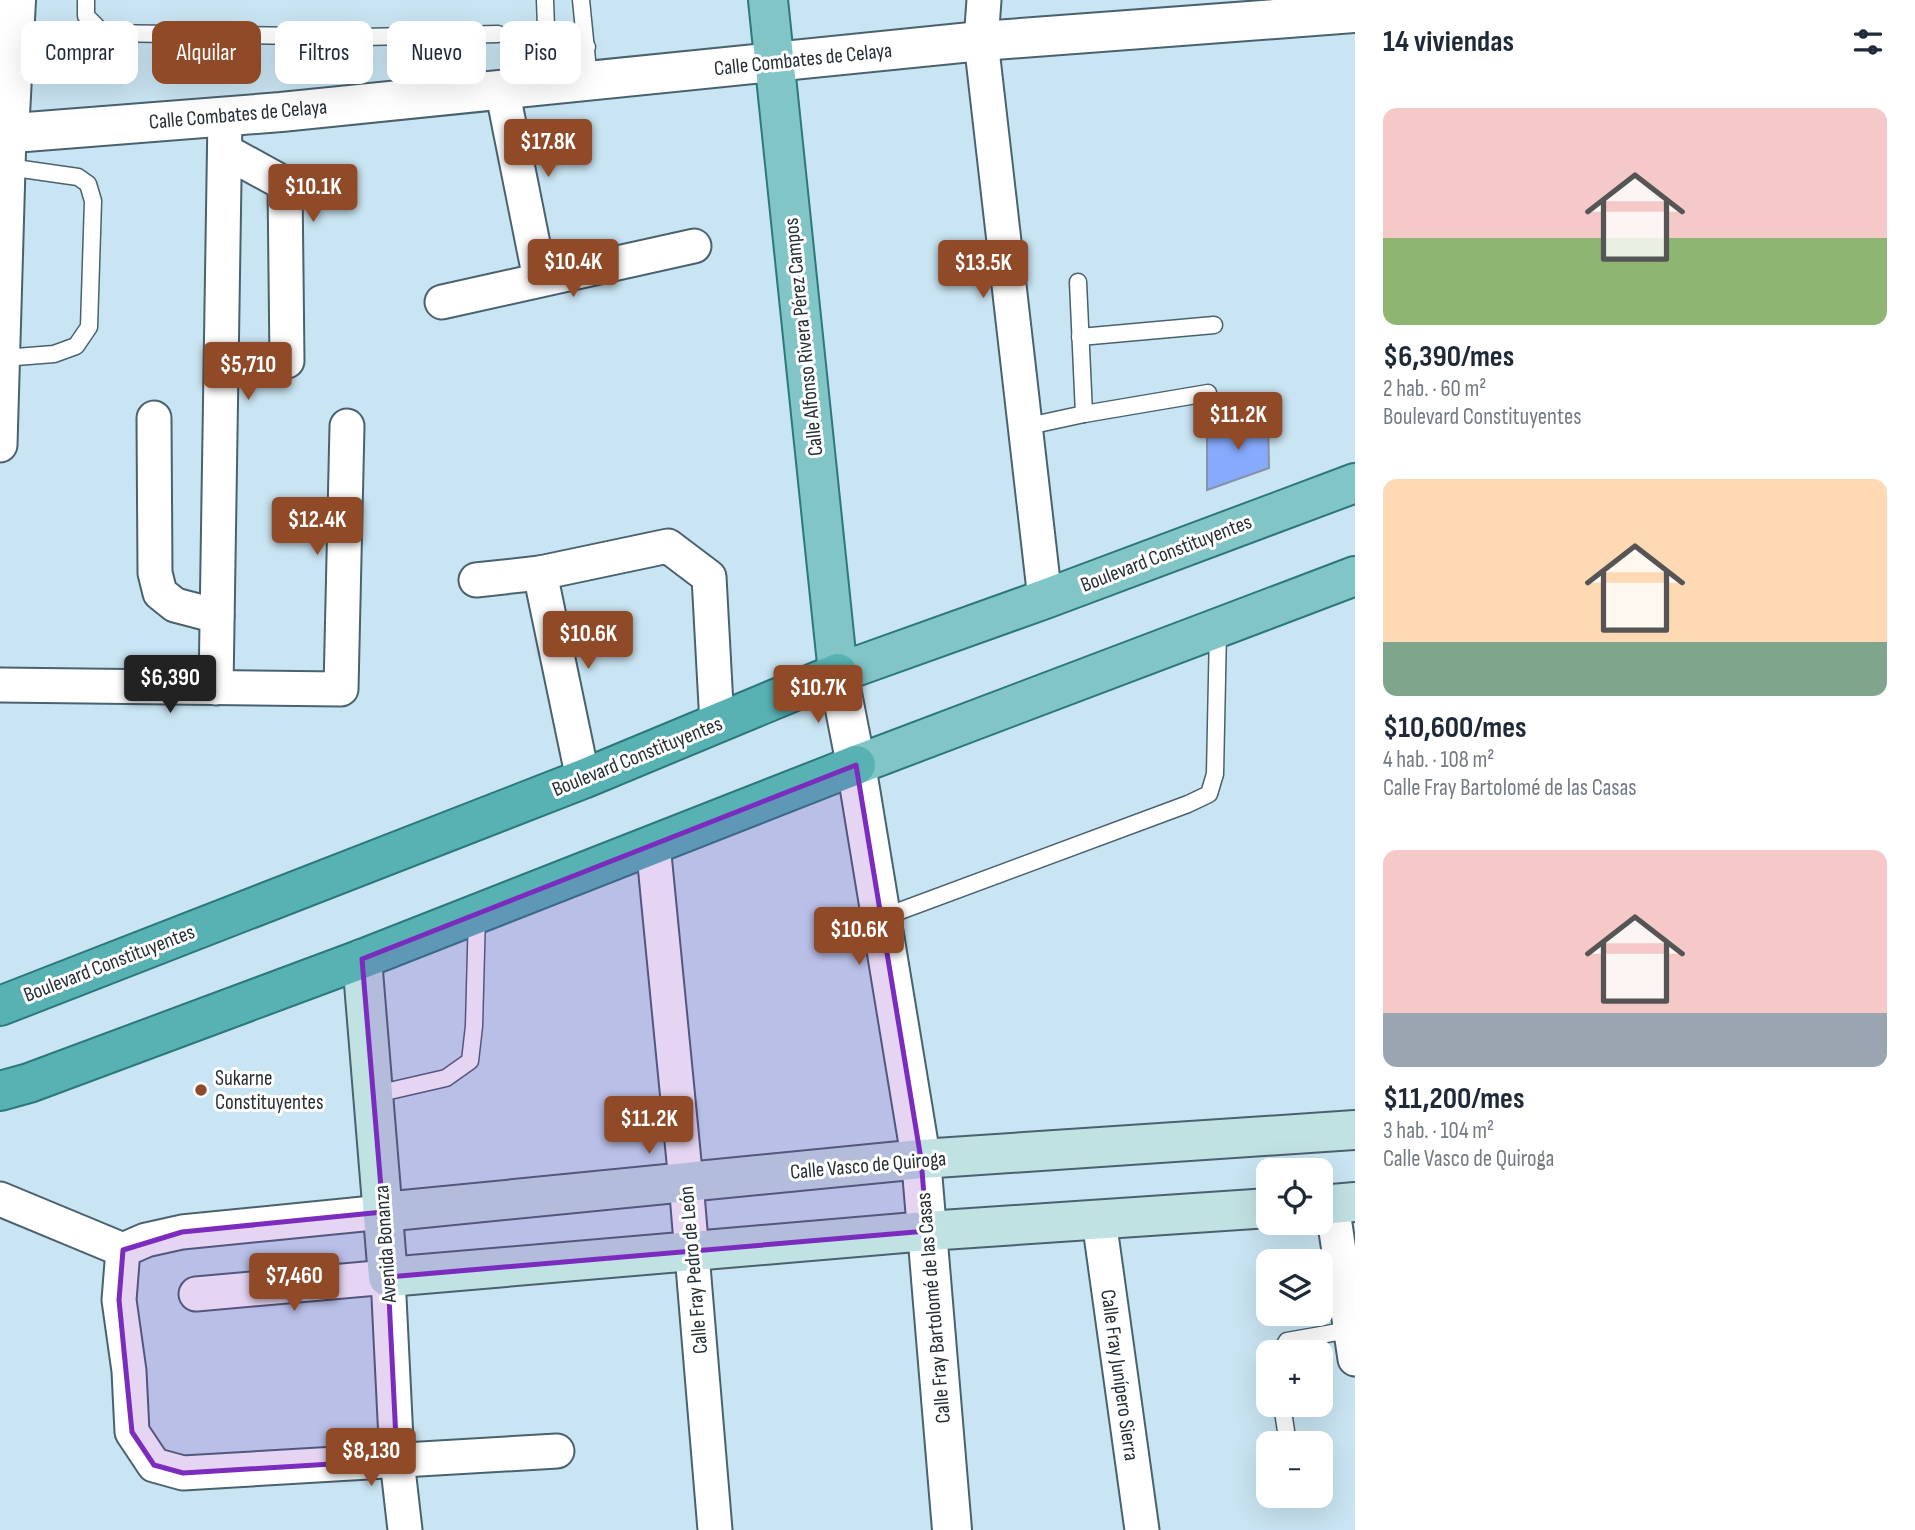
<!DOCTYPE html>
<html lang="es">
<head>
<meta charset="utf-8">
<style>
	body { margin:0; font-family:"Sofia Sans Condensed",sans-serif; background:#f2f2f3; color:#1f2937; height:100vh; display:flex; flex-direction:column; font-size:26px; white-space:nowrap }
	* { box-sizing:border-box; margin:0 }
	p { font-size:23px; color:#747a83 }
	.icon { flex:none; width:38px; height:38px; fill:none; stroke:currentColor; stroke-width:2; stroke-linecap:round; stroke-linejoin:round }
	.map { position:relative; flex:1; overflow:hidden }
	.side { display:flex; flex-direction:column; background:#fff; width:560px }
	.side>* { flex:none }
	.guide { position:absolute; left:21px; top:21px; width:665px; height:63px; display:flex; gap:14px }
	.buttons { position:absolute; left:1256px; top:1158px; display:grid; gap:14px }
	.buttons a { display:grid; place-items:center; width:77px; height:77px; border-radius:14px; background:#fff; box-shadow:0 7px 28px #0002; font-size:35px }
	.price { position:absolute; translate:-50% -60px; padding:0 16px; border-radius:7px; background:#914a27; color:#fff; font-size:23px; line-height:46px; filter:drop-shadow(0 2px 4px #0008) }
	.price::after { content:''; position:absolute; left:50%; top:42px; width:21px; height:16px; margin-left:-10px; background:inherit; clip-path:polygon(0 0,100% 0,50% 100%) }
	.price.current { background:#222; color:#fff }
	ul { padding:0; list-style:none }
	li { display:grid; align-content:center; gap:14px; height:371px; padding:0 28px }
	li span { display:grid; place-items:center; height:217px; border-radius:14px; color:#555 }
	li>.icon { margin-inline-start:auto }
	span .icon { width:126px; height:126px; fill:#fffc; stroke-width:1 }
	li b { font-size:30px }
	h2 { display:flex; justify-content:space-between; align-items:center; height:84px; padding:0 28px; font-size:30px }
	.tag { padding:0 24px; border-radius:14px; background:#fff; box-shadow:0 7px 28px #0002; font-size:24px; line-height:63px }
	.tag.current { background:#914a27; color:#fff }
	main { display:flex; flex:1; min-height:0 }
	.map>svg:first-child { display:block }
	.building { fill:#88aafd; stroke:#8891a7; stroke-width:2 }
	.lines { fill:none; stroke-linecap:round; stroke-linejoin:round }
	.service-casing { stroke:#4a616e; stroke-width:19 }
	.minor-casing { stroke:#4a616e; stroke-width:37 }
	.tertiary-casing { stroke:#4a616e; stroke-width:42 }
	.secondary-casing { stroke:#4a616e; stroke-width:42 }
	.primary-casing { stroke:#2c787b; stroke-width:42 }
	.trunk-casing { stroke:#2c787b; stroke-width:42 }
	.service { stroke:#fff; stroke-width:16 }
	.minor { stroke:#fff; stroke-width:33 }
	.tertiary { stroke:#fff; stroke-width:38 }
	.secondary { stroke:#c1e2e3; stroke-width:38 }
	.primary { stroke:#82c5c7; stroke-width:38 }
	.trunk { stroke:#58b2b4; stroke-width:38 }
	.marked { fill:#7b2cbf; fill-opacity:0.2; stroke:#7b2cbf; stroke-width:5; stroke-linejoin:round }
	.poi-dot { fill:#914a27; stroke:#fff; stroke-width:2.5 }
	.labels { text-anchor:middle; stroke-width:6; stroke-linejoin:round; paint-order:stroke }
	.street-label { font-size:21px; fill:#252f35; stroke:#fff }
	.poi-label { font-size:21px; fill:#252f35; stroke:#fff; text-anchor:start }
</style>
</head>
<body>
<main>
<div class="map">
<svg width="1355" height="1530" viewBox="0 0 1355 1530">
	<rect width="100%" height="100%" fill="#c9e4f2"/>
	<path class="building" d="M1268 414 1269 468 1207 490V437Z"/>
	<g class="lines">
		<defs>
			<g id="service">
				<path d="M86 0V16L103 33 300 36"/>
				<path d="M545 0 548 84"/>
				<path d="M581 0 589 80"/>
				<path d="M363 37 498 34"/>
				<path d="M547 52 587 47"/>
				<path d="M412 99V36"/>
				<path d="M1078 282 1084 414"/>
				<path d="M1080 337 1214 325"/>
				<path d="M3 358 54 354 76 346 89 327 93 201 88 184 78 177 8 167"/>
				<path d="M1024 427 1084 414 1208 393"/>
				<path d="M881 918 1188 804 1209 794 1215 774 1218 630"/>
				<path d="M372 1095 446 1078 470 1061 474 1026 477 913"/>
				<path d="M1280 1353 1287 1341 1355 1329"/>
				<path d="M1282 1405 1288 1444"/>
			</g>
			<g id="minor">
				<path d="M984 0 981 41 1045 599"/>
				<path d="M502 89 540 279"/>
				<path d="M225 151 285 184 287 361"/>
				<path d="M442 302 694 246"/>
				<path d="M154 418 155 573 160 593 175 605 217 616"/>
				<path d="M0 445 9 134"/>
				<path d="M540 573 583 779"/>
				<path d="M476 580 540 573 668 546 709 577 717 724"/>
				<path d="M0 685 341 689 347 426"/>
				<path d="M216 688 225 116"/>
				<path d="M653 844 686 1182 715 1530"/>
				<path d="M0 1199 123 1250"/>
				<path d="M1332 1204 1355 1359"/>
				<path d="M383 1212 182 1232 146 1240 123 1250 119 1300 129 1371 132 1432 154 1465 183 1473 557 1451"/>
				<path d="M1099 1220 1142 1530"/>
				<path d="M196 1294 388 1277 397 1460 405 1530"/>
			</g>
			<g id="tertiary">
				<path d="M0 134 281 112 981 41 1355 13"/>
				<path d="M9 134 16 0"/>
				<path d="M838 673 856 765 921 1159 952 1530"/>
			</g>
			<g id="secondary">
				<path d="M362 959 388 1277 927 1231 1269 1208"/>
				<path d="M1321 1205 1355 1202"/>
				<path d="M383 1212 921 1159 1355 1130"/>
			</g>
			<g id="primary">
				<path d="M768 0 838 673 1045 599 1355 483"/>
				<path d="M856 765 1355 576"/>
			</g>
			<g id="trunk">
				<path d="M0 1006 583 779 838 673"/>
				<path d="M0 1091 29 1083 362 959 856 765"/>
			</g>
		</defs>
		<use href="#service" class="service-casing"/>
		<use href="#minor" class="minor-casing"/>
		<use href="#tertiary" class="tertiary-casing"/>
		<use href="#secondary" class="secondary-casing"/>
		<use href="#primary" class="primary-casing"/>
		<use href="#trunk" class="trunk-casing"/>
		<use href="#service" class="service"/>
		<use href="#minor" class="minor"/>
		<use href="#tertiary" class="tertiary"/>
		<use href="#secondary" class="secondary"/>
		<use href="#primary" class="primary"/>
		<use href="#trunk" class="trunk"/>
	</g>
	<path class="marked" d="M856 765 921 1159 927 1231 388 1277 397 1460 183 1473 154 1465 132 1432 119 1300 123 1250 182 1232 383 1212 362 959Z"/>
	<circle class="poi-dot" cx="201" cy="1090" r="7"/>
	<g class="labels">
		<g class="street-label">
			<text transform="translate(803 59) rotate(-6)" y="7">Calle Combates de Celaya</text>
			<text transform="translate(238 114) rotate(-5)" y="7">Calle Combates de Celaya</text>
			<text transform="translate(803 337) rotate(-96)" y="7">Calle Alfonso Rivera Pérez Campos</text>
			<text transform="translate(1166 553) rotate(-21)" y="7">Boulevard Constituyentes</text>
			<text transform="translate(637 756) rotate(-22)" y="7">Boulevard Constituyentes</text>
			<text transform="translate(109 963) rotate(-21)" y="7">Boulevard Constituyentes</text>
			<text transform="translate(868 1165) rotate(-5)" y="7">Calle Vasco de Quiroga</text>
			<text transform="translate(385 1244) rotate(-94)" y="7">Avenida Bonanza</text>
			<text transform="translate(693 1270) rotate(-95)" y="7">Calle Fray Pedro de León</text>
			<text transform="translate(933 1308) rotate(-95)" y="7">Calle Fray Bartolomé de las Casas</text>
			<text transform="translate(1120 1375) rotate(82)" y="7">Calle Fray Junípero Sierra</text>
		</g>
		<g class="poi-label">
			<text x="215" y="1085">Sukarne<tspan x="215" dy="24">Constituyentes</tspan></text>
		</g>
	</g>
</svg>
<div class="buttons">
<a><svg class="icon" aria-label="locate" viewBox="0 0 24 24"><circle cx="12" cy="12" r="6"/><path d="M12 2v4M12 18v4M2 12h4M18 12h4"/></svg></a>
<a><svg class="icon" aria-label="layers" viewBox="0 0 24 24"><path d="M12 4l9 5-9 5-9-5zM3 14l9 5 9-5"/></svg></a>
<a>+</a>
<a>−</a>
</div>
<b class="price" style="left:548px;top:179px">$17.8K</b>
<b class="price" style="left:313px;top:224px">$10.1K</b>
<b class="price" style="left:573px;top:299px">$10.4K</b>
<b class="price" style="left:983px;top:300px">$13.5K</b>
<b class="price" style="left:248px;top:402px">$5,710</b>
<b class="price" style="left:1238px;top:452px">$11.2K</b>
<b class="price" style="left:317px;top:557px">$12.4K</b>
<b class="price" style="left:588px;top:671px">$10.6K</b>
<b class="price current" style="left:170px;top:715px">$6,390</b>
<b class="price" style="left:818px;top:725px">$10.7K</b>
<b class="price" style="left:859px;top:967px">$10.6K</b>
<b class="price" style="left:649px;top:1156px">$11.2K</b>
<b class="price" style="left:294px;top:1313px">$7,460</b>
<b class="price" style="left:371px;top:1488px">$8,130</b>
<div class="guide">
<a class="tag">Comprar</a>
<a class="tag current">Alquilar</a>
<a class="tag">Filtros</a>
<a class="tag">Nuevo</a>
<a class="tag">Piso</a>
</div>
</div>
<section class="side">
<h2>14 viviendas<svg class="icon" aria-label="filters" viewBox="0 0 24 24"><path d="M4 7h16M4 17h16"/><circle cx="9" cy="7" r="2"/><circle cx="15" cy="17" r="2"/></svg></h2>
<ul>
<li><span style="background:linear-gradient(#f6c9c9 60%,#8fb573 0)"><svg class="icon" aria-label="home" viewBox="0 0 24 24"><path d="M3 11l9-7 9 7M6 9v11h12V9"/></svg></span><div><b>$6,390/mes</b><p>2 hab. · 60 m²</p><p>Boulevard Constituyentes</p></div></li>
<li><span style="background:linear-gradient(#ffd9b3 75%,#7fa58c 0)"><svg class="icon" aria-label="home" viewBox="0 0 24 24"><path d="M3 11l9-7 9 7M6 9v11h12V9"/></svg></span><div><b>$10,600/mes</b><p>4 hab. · 108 m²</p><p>Calle Fray Bartolomé de las Casas</p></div></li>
<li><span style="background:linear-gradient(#f6c9c9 75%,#9aa5b1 0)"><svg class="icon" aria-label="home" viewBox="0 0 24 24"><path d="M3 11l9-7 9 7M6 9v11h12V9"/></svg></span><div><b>$11,200/mes</b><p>3 hab. · 104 m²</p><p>Calle Vasco de Quiroga</p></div></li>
</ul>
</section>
</main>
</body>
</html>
